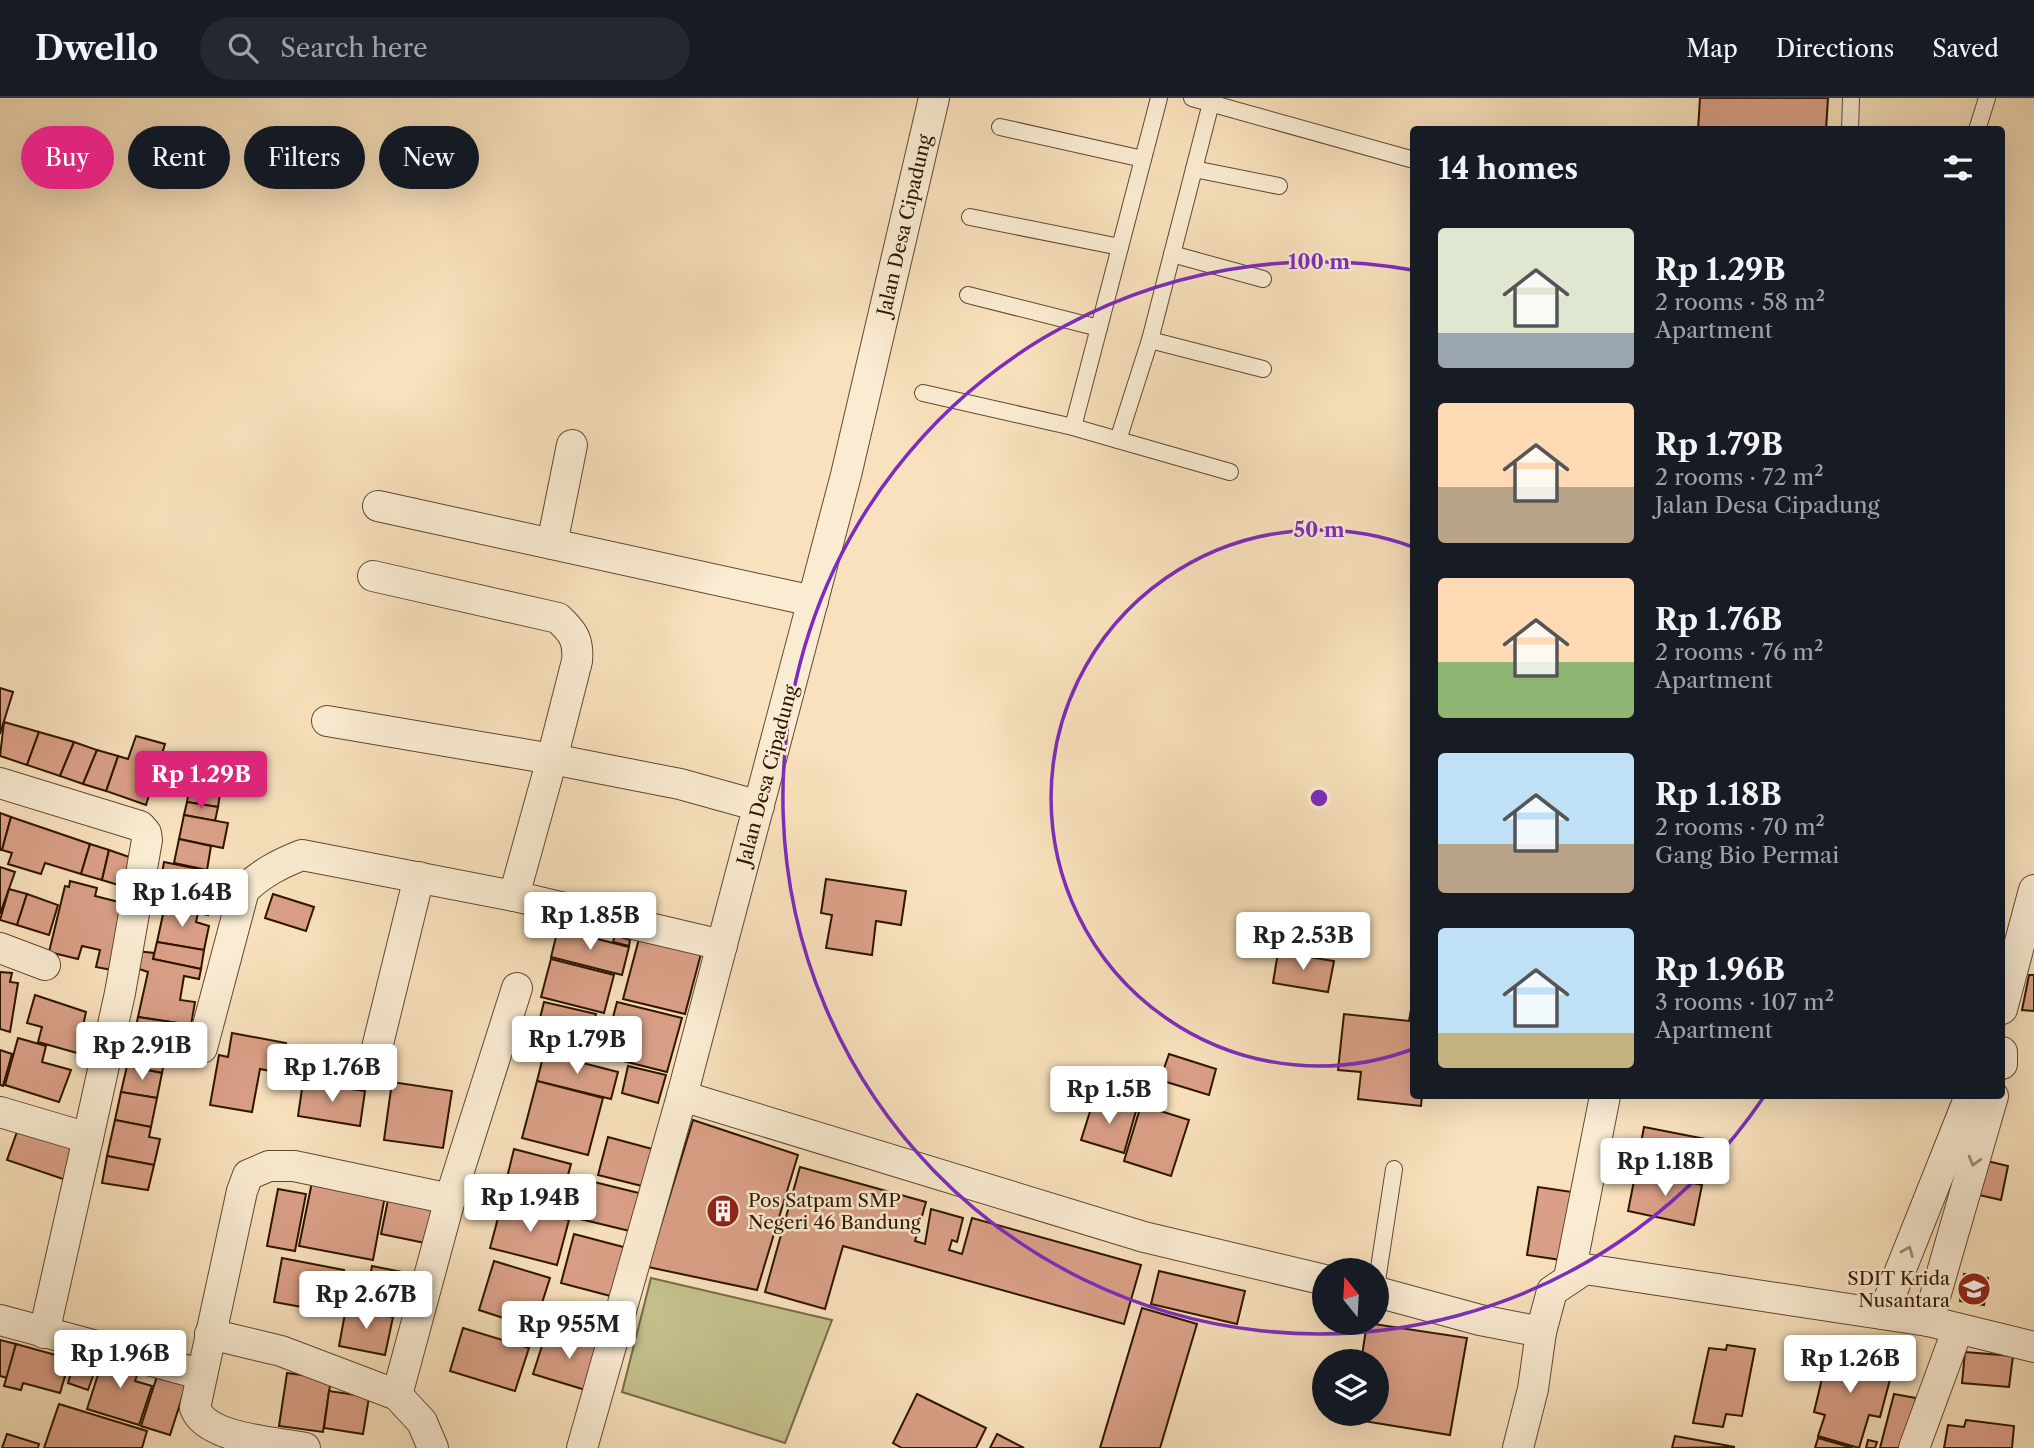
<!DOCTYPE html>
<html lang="en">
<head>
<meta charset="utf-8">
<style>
	body { margin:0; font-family:"Libre Caslon Text",serif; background:#242831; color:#f1f3f6; height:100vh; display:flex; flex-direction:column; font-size:26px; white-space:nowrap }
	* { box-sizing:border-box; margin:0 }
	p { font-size:23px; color:#9ea1a6 }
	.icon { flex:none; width:38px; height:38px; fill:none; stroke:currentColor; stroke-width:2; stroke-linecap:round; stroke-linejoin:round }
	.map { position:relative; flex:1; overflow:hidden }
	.side { position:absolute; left:1410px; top:28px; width:595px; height:973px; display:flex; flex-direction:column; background:#171b24; border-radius:7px; box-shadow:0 7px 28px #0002 }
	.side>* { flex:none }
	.hud { position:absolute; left:21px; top:28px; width:665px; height:63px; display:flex; gap:14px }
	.needle { width:46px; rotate:342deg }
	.controls { position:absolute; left:1312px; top:1160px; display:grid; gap:14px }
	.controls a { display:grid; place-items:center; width:77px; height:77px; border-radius:50%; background:#171b24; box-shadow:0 7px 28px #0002; font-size:35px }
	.price { position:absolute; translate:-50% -60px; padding:0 16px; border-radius:7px; background:#fff; color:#222; font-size:23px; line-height:46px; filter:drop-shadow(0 2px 4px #0008) }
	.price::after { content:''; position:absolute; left:50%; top:42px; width:21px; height:16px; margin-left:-10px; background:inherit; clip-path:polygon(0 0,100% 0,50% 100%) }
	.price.on { background:#db2777; color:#fff }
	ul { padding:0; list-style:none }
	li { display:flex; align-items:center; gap:21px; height:175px; padding:0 28px }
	li span { display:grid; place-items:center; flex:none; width:196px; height:140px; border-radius:7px; color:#555 }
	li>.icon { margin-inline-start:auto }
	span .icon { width:84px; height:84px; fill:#fffc; stroke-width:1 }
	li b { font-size:30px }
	h2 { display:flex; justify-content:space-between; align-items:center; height:84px; padding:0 28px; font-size:30px }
	.chip { padding:0 24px; border-radius:32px; background:#171b24; box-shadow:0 7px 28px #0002; font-size:24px; line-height:63px }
	.chip.on { background:#db2777; color:#fff }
	header { display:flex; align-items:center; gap:42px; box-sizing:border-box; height:98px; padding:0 35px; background:#171b24; border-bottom:2px solid #363941 }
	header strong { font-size:33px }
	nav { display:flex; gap:38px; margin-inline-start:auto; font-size:24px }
	.search { width:490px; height:63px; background:#242831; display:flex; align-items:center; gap:18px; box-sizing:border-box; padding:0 24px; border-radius:38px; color:#9ea1a6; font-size:26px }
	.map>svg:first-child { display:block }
	.green { fill:#c3c18c; stroke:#796b46; stroke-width:2 }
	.building { fill:#daa087; stroke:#2f1500; stroke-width:2 }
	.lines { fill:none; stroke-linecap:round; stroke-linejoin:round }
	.lane-casing { stroke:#61482f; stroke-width:18 }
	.street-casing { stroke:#61482f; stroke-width:32 }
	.lane { stroke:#faecd3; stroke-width:16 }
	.street { stroke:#faecd3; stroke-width:30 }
	.oneway { stroke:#9f8b74 }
	.ring { fill:none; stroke:#7b2cbf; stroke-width:3.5 }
	.labels { text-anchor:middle; stroke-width:5; stroke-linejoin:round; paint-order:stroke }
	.street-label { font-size:19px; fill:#2f1500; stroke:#faecd3 }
	.poi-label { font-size:19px; fill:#2f1500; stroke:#faecd3; text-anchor:start }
	.centre { fill:#7b2cbf; stroke:#faecd3; stroke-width:3.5 }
	.ring-label { font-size:21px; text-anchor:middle; font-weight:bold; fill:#7b2cbf; stroke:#faecd3; stroke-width:5; stroke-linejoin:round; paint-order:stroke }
</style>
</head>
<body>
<header>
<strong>Dwello</strong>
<div class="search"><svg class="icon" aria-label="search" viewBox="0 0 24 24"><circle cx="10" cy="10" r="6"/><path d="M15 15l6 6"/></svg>Search here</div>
<nav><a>Map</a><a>Directions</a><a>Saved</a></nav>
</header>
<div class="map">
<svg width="2034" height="1350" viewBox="0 0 2034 1350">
	<rect width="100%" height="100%" fill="#f8e1bc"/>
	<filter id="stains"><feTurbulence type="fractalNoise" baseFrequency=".00286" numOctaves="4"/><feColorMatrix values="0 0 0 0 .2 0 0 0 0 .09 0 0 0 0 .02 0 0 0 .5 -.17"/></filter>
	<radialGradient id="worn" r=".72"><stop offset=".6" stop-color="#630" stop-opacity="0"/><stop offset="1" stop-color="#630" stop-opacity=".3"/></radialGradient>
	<path class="green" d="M651 1180 832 1222 785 1345 622 1294Z"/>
	<g class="building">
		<path d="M1700 0H1828L1826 32H1698Z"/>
		<path d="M0 590 13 594 0 636Z"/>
		<path d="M4 624 39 634 27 667 0 658Z"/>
		<path d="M39 634 74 644 60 678 27 667Z"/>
		<path d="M136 638 165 646 146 707 106 693 118 658 128 661Z"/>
		<path d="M74 644 97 652 83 686 60 678Z"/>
		<path d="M97 652 118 658 106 693 83 686Z"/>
		<path d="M190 686 221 690 218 709 187 704Z"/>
		<path d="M187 704 218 709 215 723 184 717Z"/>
		<path d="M0 715 11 719 2 752H0Z"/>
		<path d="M184 717 228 725 223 750 179 741Z"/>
		<path d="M11 719 90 746 81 776 45 765 41 776 8 766 12 755 2 752Z"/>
		<path d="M179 741 211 748 207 772 174 765Z"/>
		<path d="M90 746 109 752 102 782 81 776Z"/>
		<path d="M109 752 132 760 125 789 102 782Z"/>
		<path d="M164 764 218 775 208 817 165 807 170 784 161 781Z"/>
		<path d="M0 769 15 774 0 816Z"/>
		<path d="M826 781 906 793 901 827 876 823 872 857 826 850 832 817 821 815Z"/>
		<path d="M70 783 97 790 95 798 127 806 112 872 96 869 100 852 82 848 78 861 49 854 65 788 69 789Z"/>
		<path d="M9 791 27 796 17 827 0 822Z"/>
		<path d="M27 796 58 807 49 837 17 827Z"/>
		<path d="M273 796 314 809 306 833 265 820Z"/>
		<path d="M165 807 198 815 196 824 209 828 204 852 157 844Z"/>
		<path d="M558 831 629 849 622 877 551 859Z"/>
		<path d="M615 837 630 842 629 848 613 844Z"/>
		<path d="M640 837 702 852 685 916 623 901Z"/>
		<path d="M157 844 204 852 201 871 153 861Z"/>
		<path d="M136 853 154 855 153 861 201 871 199 881 184 878 180 902 195 904 191 927 138 919 148 874 133 869Z"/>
		<path d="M1278 854 1334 863 1328 894 1273 885Z"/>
		<path d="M551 861 614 877 604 915 541 899Z"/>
		<path d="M0 874 12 875 10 884 18 885 10 934 0 931Z"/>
		<path d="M2029 877H2034V913L2022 912Z"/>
		<path d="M35 897 86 914 77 955 38 944 42 929 27 925Z"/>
		<path d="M544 904 596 916 586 957 534 944Z"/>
		<path d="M617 904 682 920 667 974 603 958Z"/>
		<path d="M1412 906 1414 998H1422L1421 1008 1358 1001 1361 974 1338 972 1344 916 1409 923Z"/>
		<path d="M138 919 191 927 187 948 134 938Z"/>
		<path d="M232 935 286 945 281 975 260 971 252 1014 210 1007 219 957 228 959Z"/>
		<path d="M134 938 187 948 184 962 165 960 162 975 127 968Z"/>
		<path d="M18 940 46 948 42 964 71 972 59 1004 5 987Z"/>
		<path d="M0 952 12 956 3 988 0 987Z"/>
		<path d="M544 955 618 974 611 1001 537 983Z"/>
		<path d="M1169 956 1216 971 1209 997 1160 982Z"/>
		<path d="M127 968 162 975 157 1000 121 994Z"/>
		<path d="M628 968 666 977 658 1005 622 995Z"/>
		<path d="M537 983 603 1000 588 1057 522 1040Z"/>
		<path d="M303 984 365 993 360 1028 298 1018Z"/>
		<path d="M392 984 452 993 443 1050 384 1042Z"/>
		<path d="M121 994 157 1000 151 1029 115 1022Z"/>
		<path d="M1094 1001 1136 1013 1124 1055 1081 1042Z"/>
		<path d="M1141 1007 1189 1022 1171 1078 1124 1063Z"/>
		<path d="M115 1022 151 1029 149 1039 160 1041 154 1067 107 1058Z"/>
		<path d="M693 1022 798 1057 757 1192 648 1169Z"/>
		<path d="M1644 1029 1721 1044 1713 1082 1637 1066Z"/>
		<path d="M18 1031 76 1052 66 1082 7 1062Z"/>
		<path d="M608 1039 656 1052 646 1089 598 1077Z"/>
		<path d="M514 1051 571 1066 559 1110 503 1096Z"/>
		<path d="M107 1058 154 1067 148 1092 102 1085Z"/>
		<path d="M1987 1063 2008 1068 2001 1102 1979 1097Z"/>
		<path d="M800 1069 926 1104 915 1143 925 1146 931 1111 963 1120 957 1144 952 1142 949 1152 962 1156 972 1120 1141 1167 1124 1226 843 1148 825 1211 765 1194Z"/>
		<path d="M1636 1073 1702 1087 1694 1127 1628 1113Z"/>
		<path d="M590 1083 647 1097 638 1135 580 1121Z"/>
		<path d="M312 1084 385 1098 373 1162 299 1148Z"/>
		<path d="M1538 1089 1579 1095 1568 1163 1527 1157Z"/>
		<path d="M278 1091 306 1096 295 1153 267 1148Z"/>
		<path d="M388 1102 436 1111 430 1146 381 1136Z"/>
		<path d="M502 1105 569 1122 557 1167 490 1150Z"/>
		<path d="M574 1136 631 1151 618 1200 561 1185Z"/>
		<path d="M282 1160 344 1172 335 1215 274 1204Z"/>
		<path d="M494 1163 550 1180 534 1230 479 1212Z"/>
		<path d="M372 1168 412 1176 404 1213 365 1206Z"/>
		<path d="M1159 1173 1245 1193 1237 1226 1151 1206Z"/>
		<path d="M1964 1176 1988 1180 1984 1207 1960 1203Z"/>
		<path d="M346 1210 393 1219 385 1257 339 1248Z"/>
		<path d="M1142 1210 1197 1226 1160 1350H1100Z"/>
		<path d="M1367 1225 1467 1240 1450 1337 1351 1321 1352 1316H1377V1264H1361Z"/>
		<path d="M463 1230 529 1250 515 1293 450 1273Z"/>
		<path d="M547 1232 606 1251 592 1294 533 1276Z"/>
		<path d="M0 1242 16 1246 7 1280 0 1278Z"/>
		<path d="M16 1246 70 1261 60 1295 23 1285 21 1292 4 1288Z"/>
		<path d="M1837 1246 1869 1253 1865 1269 1892 1274 1880 1319 1869 1317 1859 1350 1818 1338 1825 1317 1814 1314 1827 1260 1833 1261Z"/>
		<path d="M1727 1247 1755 1251 1742 1318 1726 1316 1723 1329 1693 1325 1709 1250 1726 1252Z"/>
		<path d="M1965 1254 2013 1258 2009 1289 1962 1285Z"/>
		<path d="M105 1255 141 1266 135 1283 152 1288 139 1327 87 1311Z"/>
		<path d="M75 1262 96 1269 88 1292 68 1285Z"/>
		<path d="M160 1269 189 1278 170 1337 141 1328Z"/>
		<path d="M287 1275 331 1281 323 1334 279 1328Z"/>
		<path d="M329 1293 369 1299 363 1336 324 1330Z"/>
		<path d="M917 1296 986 1330 976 1350H902L893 1345Z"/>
		<path d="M1894 1296 1916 1300 1905 1350H1880Z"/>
		<path d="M59 1306 147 1333 142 1350H44Z"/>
		<path d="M1966 1322 2014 1328 2012 1350H1944L1948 1327 1964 1329Z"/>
		<path d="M7 1336 39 1346 38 1350H2Z"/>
		<path d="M997 1336 1024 1350H990Z"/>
		<path d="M1675 1338 1735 1349 1672 1350Z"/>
		<path d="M1818 1340 1853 1350H1815Z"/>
		<path d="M1868 1342 1877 1344 1875 1350H1866Z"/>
	</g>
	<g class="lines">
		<defs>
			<g id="lane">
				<path d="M1159 0 1073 329 1118 342 1150 242 1211 5"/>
				<path d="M1192 0 1414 62"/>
				<path d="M1000 29 1143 61"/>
				<path d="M1850 32 1851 0"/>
				<path d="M1977 32 1987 0"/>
				<path d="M1194 71 1279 88"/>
				<path d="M970 119 1120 149"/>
				<path d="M1172 156 1263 181"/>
				<path d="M968 197 1099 230"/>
				<path d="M1150 242 1263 271"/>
				<path d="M923 295 1073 329"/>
				<path d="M1118 342 1230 374"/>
				<path d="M1377 1183 1394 1071"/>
			</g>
			<g id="street">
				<path d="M378 408 813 503"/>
				<path d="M552 446 572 347"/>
				<path d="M327 623 552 661 577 563C579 542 573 534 558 520L373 478"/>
				<path d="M0 685 140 728 146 735 147 742 120 895 88 1040 0 1014"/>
				<path d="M722 847 514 798 552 661 680 686 759 708"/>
				<path d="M0 850 45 867"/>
				<path d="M2002 911 2034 792"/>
				<path d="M202 950 244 792C262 775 279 766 302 757L514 798"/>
				<path d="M2002 954V966"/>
				<path d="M373 966 419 779"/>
				<path d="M682 998 1144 1139 1325 1182"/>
				<path d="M1569 1180 1605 998"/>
				<path d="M1377 1194 1480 1222 1541 1234 1552 1193 1585 1171 1928 1223 2034 1249"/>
				<path d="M1883 1216 1970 998"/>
				<path d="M0 1222 200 1276"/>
				<path d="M1928 1223 1993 998"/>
				<path d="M44 1235 88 1040"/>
				<path d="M210 1236 281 1253 397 1297 422 1324 433 1350"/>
				<path d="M397 1297 450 1101 517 890"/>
				<path d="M305 1350C275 1344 206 1341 195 1310L242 1093 248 1077 269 1068H294L450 1101"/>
				<path d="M582 1350 682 998 846 377 934 0"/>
				<path d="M1518 1350 1533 1291 1541 1234"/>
				<path d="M1914 1350 1957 1233"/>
			</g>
		</defs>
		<use href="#lane" class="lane-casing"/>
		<use href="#street" class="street-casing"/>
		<use href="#lane" class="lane"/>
		<use href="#street" class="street"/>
	</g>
	<defs><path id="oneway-chevron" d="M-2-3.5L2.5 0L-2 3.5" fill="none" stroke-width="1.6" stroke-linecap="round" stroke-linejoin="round" transform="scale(1.75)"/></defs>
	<g class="oneway">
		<use href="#oneway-chevron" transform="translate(1974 1063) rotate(106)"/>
		<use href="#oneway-chevron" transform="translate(1908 1153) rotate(-68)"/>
	</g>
	<g class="ring">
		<path d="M1413 951A268 268 0 1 1 1413 449"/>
		<path d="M1763 1000A536 536 0 1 1 1412 172"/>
	</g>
	<defs>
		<symbol id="building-disc" viewBox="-11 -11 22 22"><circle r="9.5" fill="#8f2418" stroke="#faecd3"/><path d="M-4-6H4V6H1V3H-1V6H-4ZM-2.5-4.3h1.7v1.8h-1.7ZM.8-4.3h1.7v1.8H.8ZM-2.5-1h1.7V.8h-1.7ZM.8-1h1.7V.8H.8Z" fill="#fff"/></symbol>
		<symbol id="school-disc" viewBox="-11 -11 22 22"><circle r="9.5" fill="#8f2418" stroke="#faecd3"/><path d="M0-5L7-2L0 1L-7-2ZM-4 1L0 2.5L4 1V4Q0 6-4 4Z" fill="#fff"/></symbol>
	</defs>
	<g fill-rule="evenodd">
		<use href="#building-disc" x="704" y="1094" width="38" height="38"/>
		<use href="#school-disc" x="1955" y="1172" width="38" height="38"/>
	</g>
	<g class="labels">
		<g class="street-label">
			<text transform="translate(904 127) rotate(-77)" y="7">Jalan Desa Cipadung</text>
			<text transform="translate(767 677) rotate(-75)" y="7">Jalan Desa Cipadung</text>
		</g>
		<g class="poi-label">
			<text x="748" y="1109">Pos Satpam SMP<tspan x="748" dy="22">Negeri 46 Bandung</tspan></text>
			<text x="1950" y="1187" text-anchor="end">SDIT Krida<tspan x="1950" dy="22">Nusantara</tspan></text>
		</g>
	</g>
	<circle cx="1319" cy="700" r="10" class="centre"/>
	<g class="ring-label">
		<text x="1319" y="171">100 m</text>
		<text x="1319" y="439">50 m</text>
	</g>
	<rect width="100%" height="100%" filter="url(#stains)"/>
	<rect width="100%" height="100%" fill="url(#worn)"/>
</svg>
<div class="controls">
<a><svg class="needle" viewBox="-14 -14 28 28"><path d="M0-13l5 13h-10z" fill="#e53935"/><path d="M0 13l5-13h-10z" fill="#9ea1a6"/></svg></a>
<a><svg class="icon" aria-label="layers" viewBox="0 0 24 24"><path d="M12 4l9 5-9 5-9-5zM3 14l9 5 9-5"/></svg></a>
</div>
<b class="price on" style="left:201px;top:713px">Rp 1.29B</b>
<b class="price" style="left:182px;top:831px">Rp 1.64B</b>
<b class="price" style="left:590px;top:854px">Rp 1.85B</b>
<b class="price" style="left:1303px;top:874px">Rp 2.53B</b>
<b class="price" style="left:577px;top:978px">Rp 1.79B</b>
<b class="price" style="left:142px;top:984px">Rp 2.91B</b>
<b class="price" style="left:332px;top:1006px">Rp 1.76B</b>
<b class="price" style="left:1109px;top:1028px">Rp 1.5B</b>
<b class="price" style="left:1665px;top:1100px">Rp 1.18B</b>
<b class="price" style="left:530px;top:1136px">Rp 1.94B</b>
<b class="price" style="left:366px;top:1233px">Rp 2.67B</b>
<b class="price" style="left:569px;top:1263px">Rp 955M</b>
<b class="price" style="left:120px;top:1292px">Rp 1.96B</b>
<b class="price" style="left:1850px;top:1297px">Rp 1.26B</b>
<div class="hud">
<a class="chip on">Buy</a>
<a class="chip">Rent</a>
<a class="chip">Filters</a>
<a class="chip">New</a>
</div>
<section class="side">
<h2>14 homes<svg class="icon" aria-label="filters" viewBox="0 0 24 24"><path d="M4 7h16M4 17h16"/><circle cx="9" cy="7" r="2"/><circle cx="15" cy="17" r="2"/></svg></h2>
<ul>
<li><span style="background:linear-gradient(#dfe7d0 75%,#9aa5b1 0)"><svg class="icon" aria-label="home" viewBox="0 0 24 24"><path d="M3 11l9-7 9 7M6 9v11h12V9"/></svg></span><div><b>Rp 1.29B</b><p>2 rooms · 58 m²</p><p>Apartment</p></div></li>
<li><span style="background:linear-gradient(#ffd9b3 60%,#b9a48a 0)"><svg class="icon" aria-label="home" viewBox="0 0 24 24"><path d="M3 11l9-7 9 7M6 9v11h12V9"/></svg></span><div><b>Rp 1.79B</b><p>2 rooms · 72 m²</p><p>Jalan Desa Cipadung</p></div></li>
<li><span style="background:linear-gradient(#ffd9b3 60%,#8fb573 0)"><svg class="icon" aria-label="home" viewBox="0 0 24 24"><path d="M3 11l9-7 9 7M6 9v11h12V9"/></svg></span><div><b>Rp 1.76B</b><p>2 rooms · 76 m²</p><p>Apartment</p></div></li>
<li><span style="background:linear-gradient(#bfe0f5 65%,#b9a48a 0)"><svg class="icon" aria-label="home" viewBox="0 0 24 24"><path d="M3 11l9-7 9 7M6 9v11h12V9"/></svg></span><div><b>Rp 1.18B</b><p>2 rooms · 70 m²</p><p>Gang Bio Permai</p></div></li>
<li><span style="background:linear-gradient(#bfe0f5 75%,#c2b280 0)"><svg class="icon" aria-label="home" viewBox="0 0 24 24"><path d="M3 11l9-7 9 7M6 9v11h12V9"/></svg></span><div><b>Rp 1.96B</b><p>3 rooms · 107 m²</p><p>Apartment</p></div></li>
</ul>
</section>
</div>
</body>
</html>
